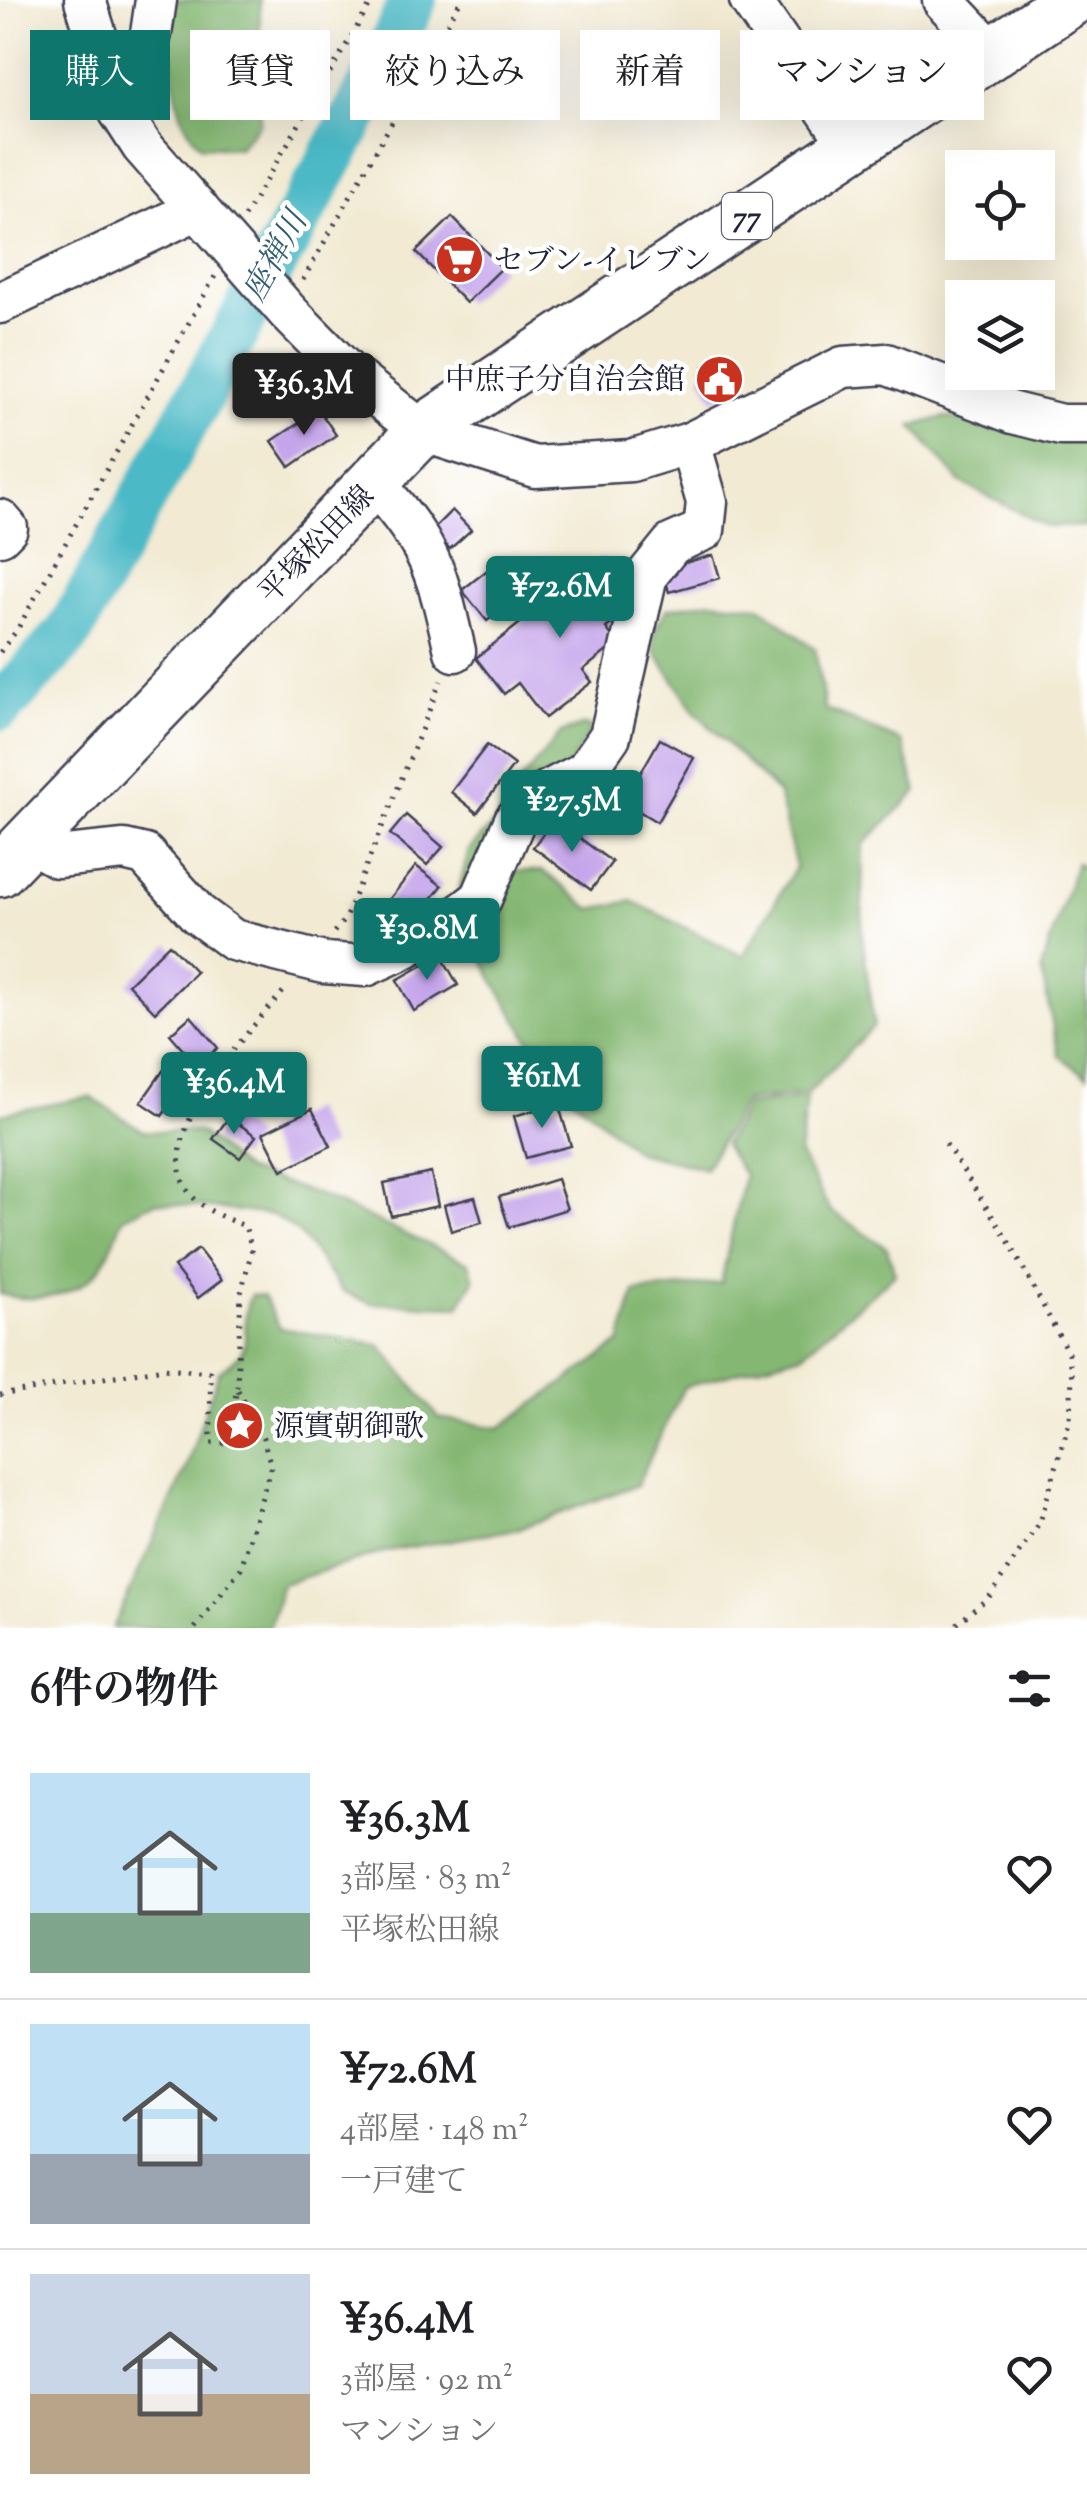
<!DOCTYPE html>
<html lang="ja">
<head>
<meta charset="utf-8">
<style>
	body { margin:0; font-family:"Sorts Mill Goudy","Noto Serif JP",serif; background:#f2f2f2; color:#202124; height:100vh; display:flex; flex-direction:column; font-size:38px; white-space:nowrap }
	* { box-sizing:border-box; margin:0 }
	p { font-size:32px; color:#757577 }
	.icon { flex:none; width:55px; height:55px; fill:none; stroke:currentColor; stroke-width:2; stroke-linecap:round; stroke-linejoin:round }
	.map { position:relative; height:1628px; overflow:hidden }
	.details { display:flex; flex-direction:column; background:#fff; flex:1 }
	.details>* { flex:none }
	.banner { position:absolute; left:30px; top:30px; width:1028px; height:90px; display:flex; gap:20px }
	.controls { position:absolute; left:945px; top:150px; display:grid; gap:20px }
	.controls a { display:grid; place-items:center; width:110px; height:110px; border-radius:0px; background:#fff; box-shadow:0 10px 40px #0002; font-size:50px }
	.price { position:absolute; translate:-50% -85px; padding:0 22px; border-radius:10px; background:#0f766e; color:#fff; font-size:32px; line-height:65px; filter:drop-shadow(0 2px 5px #0008) }
	.price::after { content:''; position:absolute; left:50%; top:60px; width:30px; height:22px; margin-left:-15px; background:inherit; clip-path:polygon(0 0,100% 0,50% 100%) }
	.price.selected { background:#222; color:#fff }
	ul { padding:0; list-style:none }
	li { display:flex; align-items:center; gap:30px; height:250px; padding:0 30px }
	li+li { border-top:2px solid #e0e0e0 }
	li span { display:grid; place-items:center; flex:none; width:280px; height:200px; border-radius:0px; color:#555 }
	li>.icon { margin-inline-start:auto }
	span .icon { width:120px; height:120px; fill:#fffc; stroke-width:1 }
	li b { font-size:42px }
	h2 { display:flex; justify-content:space-between; align-items:center; height:120px; padding:0 30px; font-size:42px }
	.pill { padding:0 35px; border-radius:0px; background:#fff; box-shadow:0 10px 40px #0002; font-size:35px; line-height:90px }
	.pill.selected { background:#0f766e; color:#fff }
	.map>svg:first-child { display:block }
	.forest { fill:#84b772; stroke:#536c56; stroke-width:2.5 }
	.lines { fill:none; stroke-linecap:round; stroke-linejoin:round }
	.river { stroke:#4bb9c6; stroke-width:48 }
	.building { fill:#c3a2ea }
	.minor-casing { stroke:#414052; stroke-width:45 }
	.major-casing { stroke:#414052; stroke-width:55 }
	.path { stroke:#414052; stroke-width:5; stroke-dasharray:2.5 8; stroke-linecap:butt }
	.minor { stroke:#fff; stroke-width:40 }
	.major { stroke:#fff; stroke-width:50 }
	.labels { text-anchor:middle; stroke-width:9; stroke-linejoin:round; paint-order:stroke }
	.shield { fill:#fff; stroke:#646476; stroke-width:2.5 }
	.shield-label { font-size:28px; font-weight:bold; fill:#22223b }
	.poi-label { font-size:30px; fill:#22223b; stroke:#fff; text-anchor:start }
	.street-label { font-size:30px; fill:#22223b; stroke:#fff }
	.water-label { font-size:32px; font-style:italic; fill:#325e73; stroke:#fff }
</style>
</head>
<body>
<div class="map">
<svg width="1087" height="1628" viewBox="0 0 1087 1628">
	<rect width="100%" height="100%" fill="#fff"/>
	<filter id="ink" filterUnits="userSpaceOnUse"><feTurbulence type="fractalNoise" baseFrequency=".01" numOctaves="2"/><feDisplacementMap in="SourceGraphic" scale="20" xChannelSelector="R" yChannelSelector="G"/><feConvolveMatrix kernelMatrix="1 2 1 2 8 2 1 2 1" color-interpolation-filters="sRGB"/></filter>
	<filter id="wash" filterUnits="userSpaceOnUse"><feTurbulence type="fractalNoise" baseFrequency=".0048" numOctaves="4" result="noise"/><feDisplacementMap in="SourceGraphic" scale="40" xChannelSelector="R" yChannelSelector="G"/><feGaussianBlur stdDeviation="2.25" result="paint"/><feColorMatrix in="noise" values="0 0 0 0 0 0 0 0 0 0 0 0 0 0 0 0 0 1.4 0 .05"/><feComposite in="paint" operator="in"/></filter>
	<g filter="url(#wash)">
		<rect width="100%" height="100%" fill="#f2ead3"/>
		<g class="forest">
			<path d="M155 0H260V123L239 148 201 146C160 104 184 47 155 0Z"/>
			<path d="M945 417 1087 430V526L1047 527 960 482 912 426Z"/>
			<path d="M711 601 759 606 815 649 825 709 902 742 917 792 863 845 862 935 874 1026 808 1093 745 1101 705 1168 637 1152 555 1082 492 978 460 910 457 897 469 850 496 821 518 784 561 733 585 725 593 728 503 871H543L591 909 632 901 743 956 796 867 778 793 696 713 655 652 654 630 667 609Z"/>
			<path d="M1076 863 1087 868V1076L1059 1056 1041 969Z"/>
			<path d="M90 1097 144 1131 200 1132 244 1170 316 1194 469 1263 474 1280 459 1306 369 1303 342 1291 300 1234 273 1215 156 1202 123 1218C116 1233 110 1255 100 1268 77 1298 32 1303 0 1294V1114Z"/>
			<path d="M807 1097 799 1153 830 1210 887 1248 895 1274 802 1354 684 1387 637 1485 517 1529 387 1551 282 1584 269 1628H113L186 1468 219 1371C264 1345 234 1330 251 1295L263 1297 280 1328 380 1345 439 1418 500 1428 620 1343 635 1292 721 1283 744 1175 724 1145 747 1105Z"/>
		</g>
		<g class="lines">
			<path class="river" d="M0 707 68 634 385 62 413 0"/>
		</g>
		<g id="blocks">
			<g class="building">
				<path d="M452 217 502 268 466 303 416 252Z"/>
				<path d="M729 361 740 382 714 400 701 375 707 372 704 366 713 362 717 367Z"/>
				<path d="M319 410 336 435 290 467 272 441Z"/>
				<path d="M452 510 471 530 450 549 432 530Z"/>
				<path d="M713 555 720 578 669 592 663 569Z"/>
				<path d="M504 557 529 588 487 621 462 590Z"/>
				<path d="M603 558 632 594 618 605 624 614 606 628 617 643 583 670 592 682 545 718 518 683 504 694 476 658Z"/>
				<path d="M660 739 694 758 657 822 624 802Z"/>
				<path d="M487 745 514 765 477 813 451 792Z"/>
				<path d="M406 815 443 847 427 865 390 834Z"/>
				<path d="M554 819 612 862 591 890 533 847Z"/>
				<path d="M416 866 442 886 409 927 384 906Z"/>
				<path d="M169 944 196 972 155 1012 128 984Z"/>
				<path d="M441 955 458 985 414 1011 397 980Z"/>
				<path d="M191 1016 218 1048 197 1065 170 1034Z"/>
				<path d="M170 1061 191 1075 162 1116 141 1102Z"/>
				<path d="M558 1103 571 1146 526 1158 514 1116Z"/>
				<path d="M312 1109 331 1146 282 1170 263 1133Z"/>
				<path d="M229 1117 256 1136 240 1158 213 1139Z"/>
				<path d="M431 1173 438 1206 391 1216 384 1183Z"/>
				<path d="M557 1179 567 1209 509 1227 499 1197Z"/>
				<path d="M475 1197 482 1222 451 1231 444 1205Z"/>
				<path d="M198 1249 222 1280 198 1298 174 1267Z"/>
			</g>
		</g>
	</g>
	<g filter="url(#ink)">
		<use href="#blocks" fill-opacity="0" stroke="#414052" stroke-width="2.5"/>
		<g class="lines">
			<defs>
				<g id="minor">
					<path d="M85 0 120 112 142 146 288 312 347 372 422 431 535 467 631 461 690 443 843 367 886 364 1013 413 1061 425H1087"/>
					<path d="M750 0 852 147"/>
					<path d="M943 0 990 50"/>
					<path d="M120 112 151 34 156 0"/>
					<path d="M0 303 198 209"/>
					<path d="M375 484C431 545 437 572 455 651"/>
					<path d="M0 520 7 528 0 535"/>
					<path d="M29 841 57 857 124 850 145 855 198 914 233 940 324 963 365 966 400 950 448 924 481 899 515 820 544 793 585 772 610 736 647 575 672 544 704 530 707 502 690 443"/>
				</g>
				<path id="major" d="M0 871 422 431 1072 0"/>
			</defs>
			<use href="#minor" class="minor-casing"/>
			<use href="#major" class="major-casing"/>
			<g class="path">
				<path d="M244 217 373 0"/>
				<path d="M303 280 461 0"/>
				<path d="M0 652 17 630 215 276"/>
				<path d="M334 932 345 919 441 681"/>
				<path d="M946 1144 1012 1247 1068 1353 1072 1377 1070 1420 1040 1522 989 1597 952 1628"/>
				<path d="M0 1395 164 1368 210 1372 211 1443H228L237 1387 241 1293 252 1249 245 1226C221 1217 188 1204 181 1176 167 1116 253 1027 288 986"/>
				<path d="M195 1628 241 1568 271 1466 263 1438 238 1390"/>
			</g>
			<use href="#minor" class="minor"/>
			<use href="#major" class="major"/>
		</g>
	</g>
	<defs>
		<symbol id="supermarket-disc" viewBox="-11 -11 22 22"><circle r="9.5" fill="#c8321e" stroke="#fff"/><path d="M-6-5.5h2.5l.6 2H6L4.5 2H-2.5L-4.4-4H-6ZM-1.5 3.2a1.3 1.3 0 1 0 .1 0ZM3 3.2a1.3 1.3 0 1 0 .1 0Z" fill="#fff"/></symbol>
		<symbol id="civic-disc" viewBox="-11 -11 22 22"><circle r="9.5" fill="#c8321e" stroke="#fff"/><path d="M-.6-6.5H3V-4.5H.6V-3L4-1V1h2V6H-6V1h2V-1L-.6-3ZM-1.2 2.5V6h2.4V2.5Z" fill="#fff"/></symbol>
		<symbol id="sight-disc" viewBox="-11 -11 22 22"><circle r="9.5" fill="#c8321e" stroke="#fff"/><path d="M0-6L1.8-2.2L6-1.7L2.9 1.2L3.7 5.4L0 3.3L-3.7 5.4L-2.9 1.2L-6-1.7L-1.8-2.2Z" fill="#fff"/></symbol>
	</defs>
	<g fill-rule="evenodd">
		<use href="#supermarket-disc" x="432" y="232" width="55" height="55"/>
		<use href="#civic-disc" x="692" y="352" width="55" height="55"/>
		<use href="#sight-disc" x="212" y="1398" width="55" height="55"/>
	</g>
	<g class="labels">
		<rect class="shield" x="722" y="193" width="50" height="46" rx="8"/>
		<g class="shield-label">
			<text x="747" y="226">77</text>
		</g>
		<g class="poi-label">
			<text x="494" y="270">セブン-イレブン</text>
			<text x="685" y="389" text-anchor="end">中庶子分自治会館</text>
			<text x="274" y="1436">源實朝御歌</text>
		</g>
		<g class="street-label">
			<text transform="translate(316 544) rotate(-46)" y="10">平塚松田線</text>
		</g>
		<g class="water-label">
			<text transform="translate(274 256) rotate(-61)" y="11">座禅川</text>
		</g>
	</g>
</svg>
<div class="controls">
<a><svg class="icon" aria-label="locate" viewBox="0 0 24 24"><circle cx="12" cy="12" r="6"/><path d="M12 2v4M12 18v4M2 12h4M18 12h4"/></svg></a>
<a><svg class="icon" aria-label="layers" viewBox="0 0 24 24"><path d="M12 4l9 5-9 5-9-5zM3 14l9 5 9-5"/></svg></a>
</div>
<b class="price selected" style="left:304px;top:438px">¥36.3M</b>
<b class="price" style="left:560px;top:641px">¥72.6M</b>
<b class="price" style="left:572px;top:855px">¥27.5M</b>
<b class="price" style="left:427px;top:983px">¥30.8M</b>
<b class="price" style="left:542px;top:1131px">¥61M</b>
<b class="price" style="left:234px;top:1137px">¥36.4M</b>
<div class="banner">
<a class="pill selected">購入</a>
<a class="pill">賃貸</a>
<a class="pill">絞り込み</a>
<a class="pill">新着</a>
<a class="pill">マンション</a>
</div>
</div>
<section class="details">
<h2>6件の物件<svg class="icon" aria-label="filters" viewBox="0 0 24 24"><path d="M4 7h16M4 17h16"/><circle cx="9" cy="7" r="2"/><circle cx="15" cy="17" r="2"/></svg></h2>
<ul>
<li><span style="background:linear-gradient(#bfe0f5 70%,#7fa58c 0)"><svg class="icon" aria-label="home" viewBox="0 0 24 24"><path d="M3 11l9-7 9 7M6 9v11h12V9"/></svg></span><div><b>¥36.3M</b><p>3部屋 · 83 m²</p><p>平塚松田線</p></div><svg class="icon" aria-label="heart" viewBox="0 0 24 24"><path d="M12 20l-8-8c-3-5 5-10 8-4 3-6 11-1 8 4z"/></svg></li>
<li><span style="background:linear-gradient(#bfe0f5 65%,#9aa5b1 0)"><svg class="icon" aria-label="home" viewBox="0 0 24 24"><path d="M3 11l9-7 9 7M6 9v11h12V9"/></svg></span><div><b>¥72.6M</b><p>4部屋 · 148 m²</p><p>一戸建て</p></div><svg class="icon" aria-label="heart" viewBox="0 0 24 24"><path d="M12 20l-8-8c-3-5 5-10 8-4 3-6 11-1 8 4z"/></svg></li>
<li><span style="background:linear-gradient(#c9d6e8 60%,#b9a48a 0)"><svg class="icon" aria-label="home" viewBox="0 0 24 24"><path d="M3 11l9-7 9 7M6 9v11h12V9"/></svg></span><div><b>¥36.4M</b><p>3部屋 · 92 m²</p><p>マンション</p></div><svg class="icon" aria-label="heart" viewBox="0 0 24 24"><path d="M12 20l-8-8c-3-5 5-10 8-4 3-6 11-1 8 4z"/></svg></li>
</ul>
</section>
</body>
</html>
